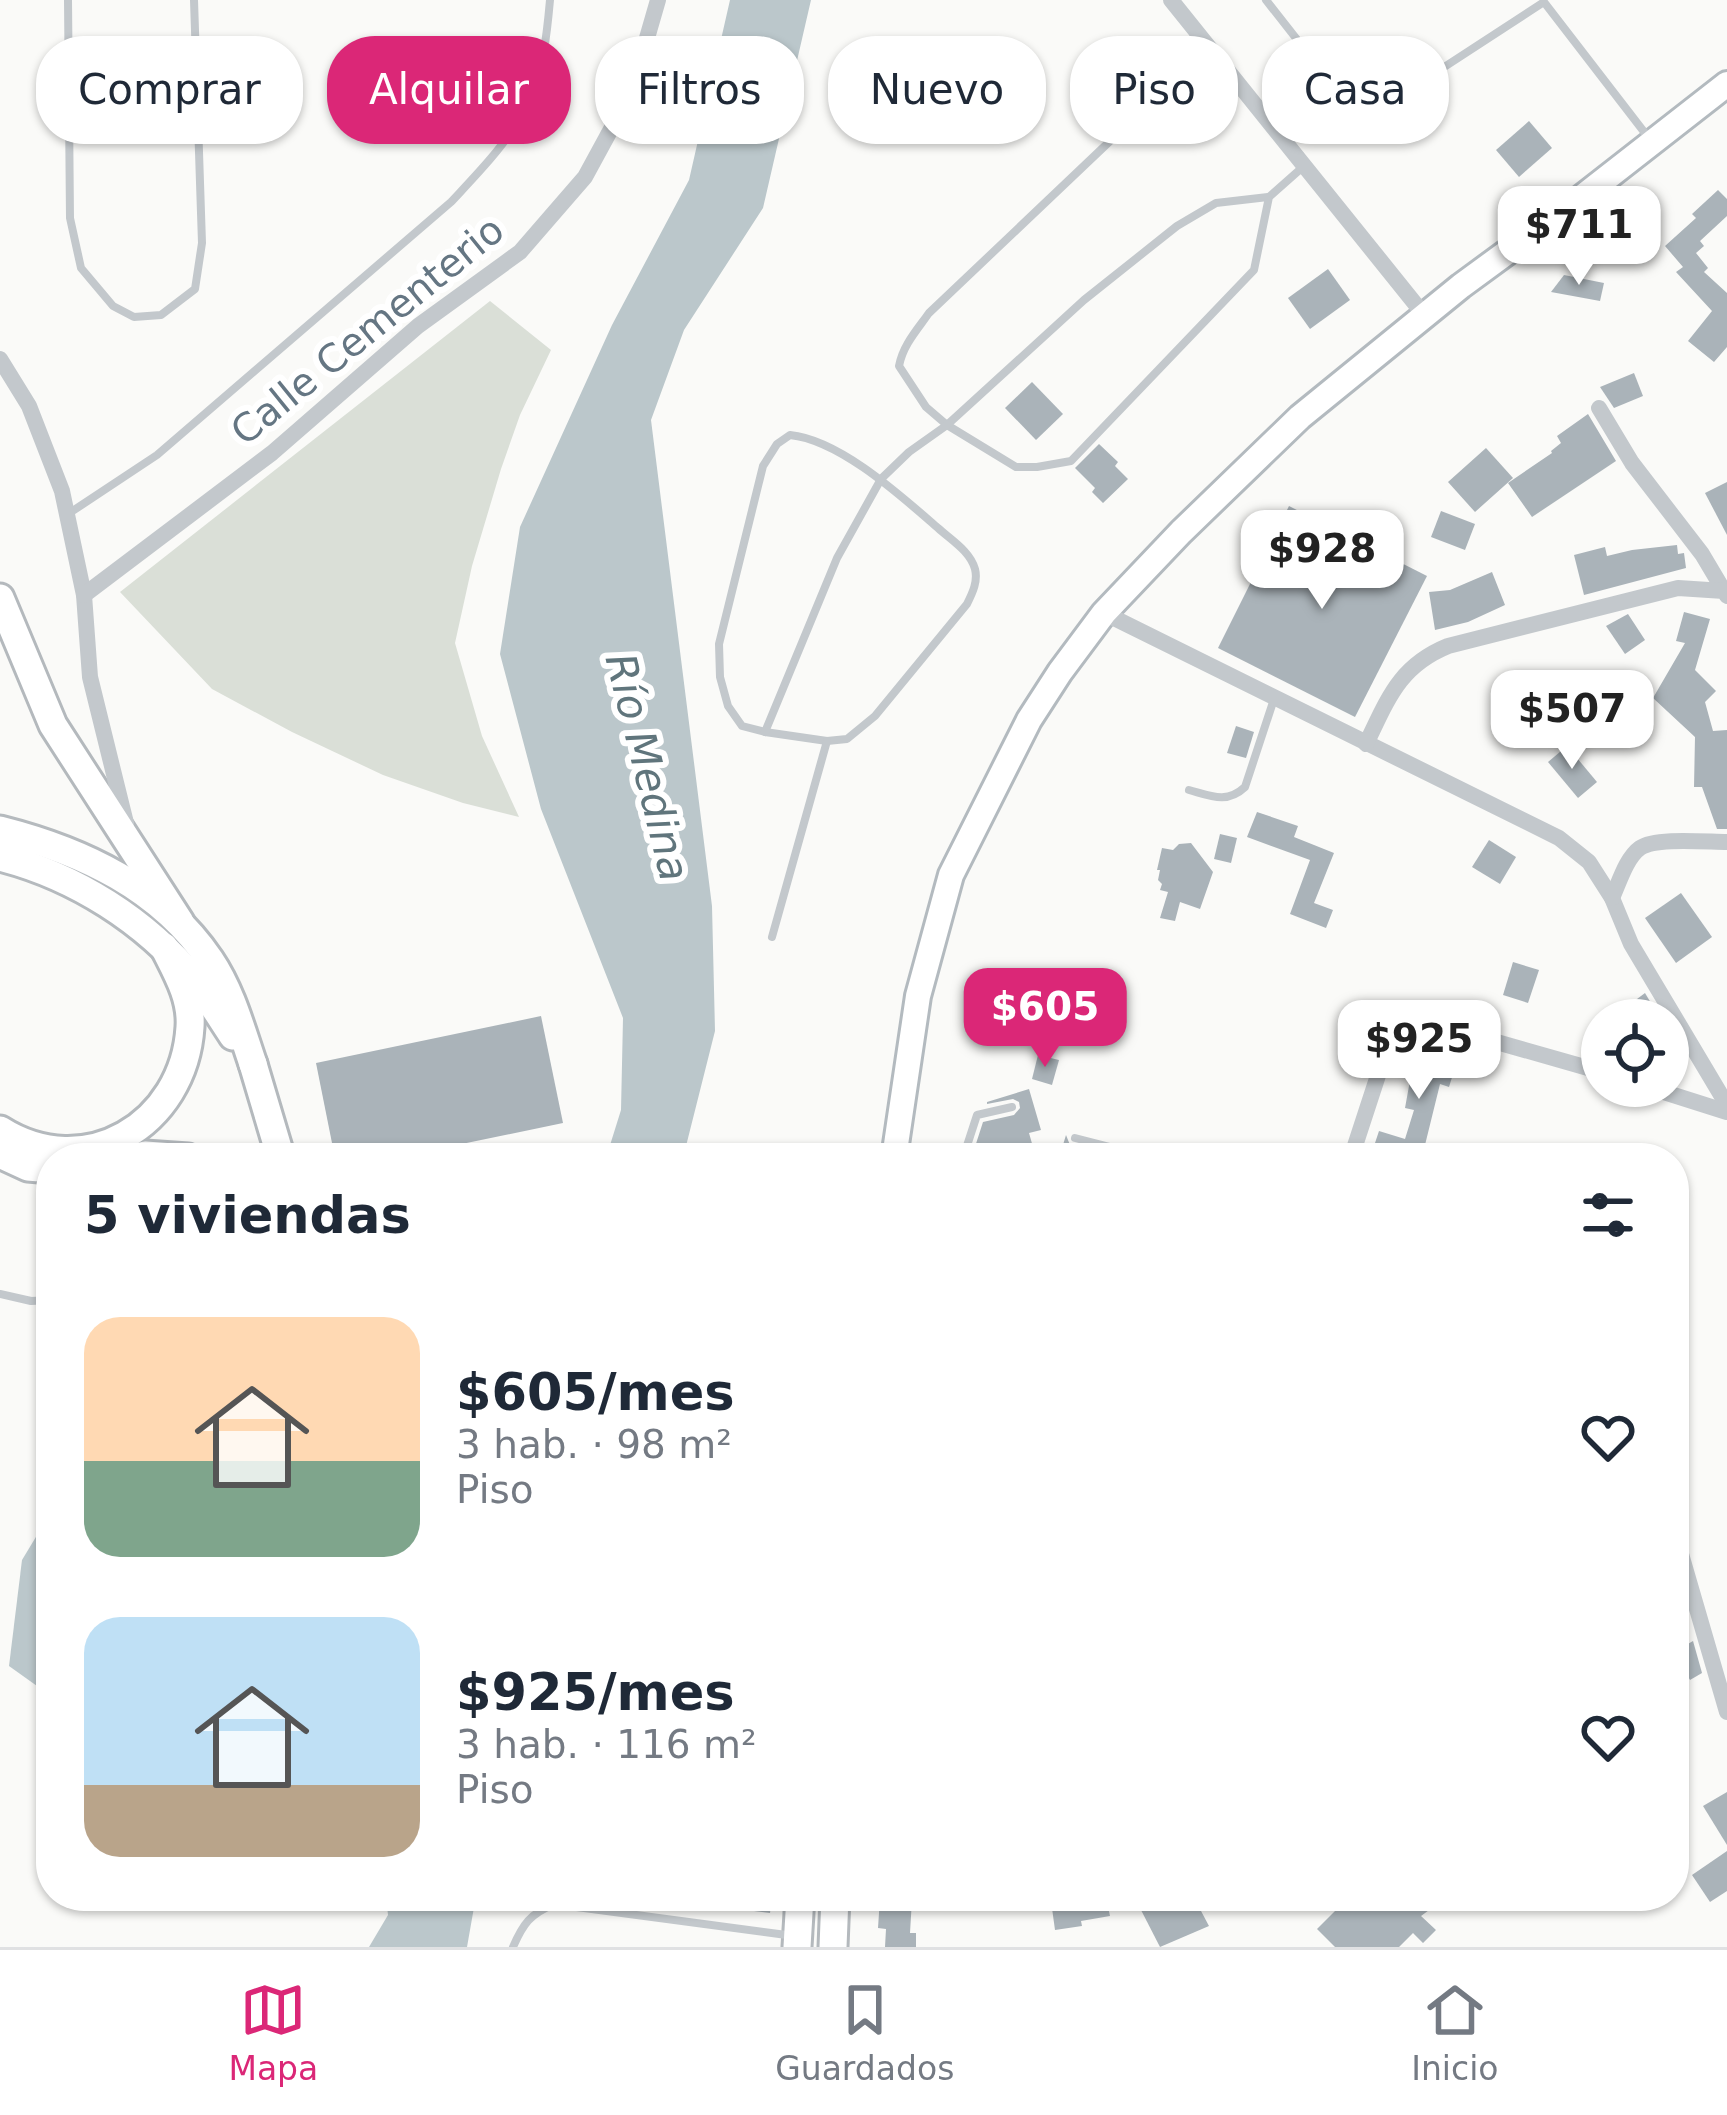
<!DOCTYPE html>
<html lang="es">
<head>
<meta charset="utf-8">
<style>
	body { margin:0; font-family:"DejaVu Sans",sans-serif; background:#f6f6f7; color:#1f2937; height:100vh; display:flex; flex-direction:column; font-size:45px; white-space:nowrap }
	* { box-sizing:border-box; margin:0 }
	p { font-size:39px; color:#747a83 }
	.icon { flex:none; width:66px; height:66px; fill:none; stroke:currentColor; stroke-width:2; stroke-linecap:round; stroke-linejoin:round }
	.map { position:relative; flex:1; overflow:hidden }
	.panel { position:absolute; left:36px; top:1143px; width:1653px; height:768px; display:flex; flex-direction:column; background:#fff; border-radius:48px; box-shadow:0 3px 9px #0004 }
	.panel>* { flex:none }
	.top-card { position:absolute; left:36px; top:36px; width:1656px; height:108px; display:flex; gap:24px }
	.fabs { position:absolute; left:1581px; top:999px; display:grid; gap:24px }
	.fabs a { display:grid; place-items:center; width:108px; height:108px; border-radius:50%; background:#fff; box-shadow:0 3px 9px #0004; font-size:60px }
	.price { position:absolute; translate:-50% -102px; padding:0 27px; border-radius:24px; background:#fff; color:#222; font-size:39px; line-height:78px; filter:drop-shadow(0 3px 6px #0008) }
	.price::after { content:''; position:absolute; left:50%; top:72px; width:36px; height:27px; margin-left:-18px; background:inherit; clip-path:polygon(0 0,100% 0,50% 100%) }
	.price.active { background:#db2777; color:#fff }
	ul { padding:0; list-style:none }
	li { display:flex; align-items:center; gap:36px; height:300px; padding:0 48px }
	li span { display:grid; place-items:center; flex:none; width:336px; height:240px; border-radius:36px; color:#555 }
	li>.icon { margin-inline-start:auto }
	span .icon { width:144px; height:144px; fill:#fffc; stroke-width:1 }
	li b { font-size:51px }
	h2 { display:flex; justify-content:space-between; align-items:center; height:144px; padding:0 48px; font-size:51px }
	.tag { padding:0 42px; border-radius:48px; background:#fff; box-shadow:0 3px 9px #0004; font-size:42px; line-height:108px }
	.tag.active { background:#db2777; color:#fff }
	.menu { display:flex; justify-content:space-around; align-items:center; height:168px; border-top:3px solid #e0e1e3; background:#fff; font-size:33px; color:#747a83 }
	.menu a { display:grid; justify-items:center; gap:6px }
	.menu .active { color:#db2777 }
	.map>svg:first-child { display:block }
	.green { fill:#dadfd7 }
	.water { fill:#bbc7cb }
	.building { fill:#aab3b9 }
	.lines { fill:none; stroke-linecap:round; stroke-linejoin:round }
	.secondary-casing { stroke:#b3babf; stroke-width:30 }
	.primary-casing { stroke:#b5babe; stroke-width:33 }
	.trunk-casing { stroke:#b4b9bd; stroke-width:33 }
	.service { stroke:#c3c8cc; stroke-width:8 }
	.minor { stroke:#c3c8cc; stroke-width:16 }
	.secondary { stroke:#fff; stroke-width:24 }
	.primary { stroke:#fff; stroke-width:27 }
	.trunk { stroke:#fff; stroke-width:27 }
	.labels { text-anchor:middle; stroke-width:12; stroke-linejoin:round; paint-order:stroke }
	.street-label { font-size:39px; fill:#657683; stroke:#fff }
	.water-label { font-size:42px; font-style:italic; fill:#60757c; stroke:#fff }
</style>
</head>
<body>
<div class="map">
<svg width="1727" height="1947" viewBox="0 0 1727 1947">
	<rect width="100%" height="100%" fill="#fafaf8"/>
	<path class="green" d="M490 301 551 350 520 415 501 469 472 566 455 643 482 736 519 817 463 803 383 775 292 732 212 689 120 592Z"/>
	<g class="water">
		<path d="M730 0H811L763 208 684 330 651 420 712 906 715 1031 683 1158H606L621 1110 623 1018 541 809 500 654 520 527 612 325 689 180Z"/>
		<path d="M51 1512V1696L9 1666 22 1560Z"/>
		<path d="M386 1896H476L467 1947H369L388 1915Z"/>
	</g>
	<g class="building">
		<path d="M1529 121 1552 148 1519 177 1496 150Z"/>
		<path d="M1718 190 1727 199V216L1700 241 1704 246 1696 253 1708 268 1704 272 1727 293V347L1714 362 1688 341 1712 311 1676 272 1683 267 1665 246 1696 218 1692 214Z"/>
		<path d="M1328 269 1350 300 1310 329 1288 298Z"/>
		<path d="M1564 275 1604 283 1600 301 1551 292Z"/>
		<path d="M1634 373 1643 396 1614 408 1600 387Z"/>
		<path d="M1032 382 1063 414 1036 440 1005 408Z"/>
		<path d="M1588 414 1616 461 1532 517 1508 483 1552 453 1551 451 1561 443 1557 436Z"/>
		<path d="M1099 444 1118 462 1115 466 1128 479 1103 503 1092 492 1095 488 1075 468Z"/>
		<path d="M1486 448 1513 478 1475 512 1448 482Z"/>
		<path d="M1727 482V535L1705 493Z"/>
		<path d="M1289 506 1427 576 1355 717 1218 648Z"/>
		<path d="M1441 511 1475 524 1465 550 1431 537Z"/>
		<path d="M1677 545 1678 554 1684 553 1686 568 1584 595 1574 555 1605 547 1607 556 1632 550Z"/>
		<path d="M1492 572 1505 605 1468 622 1435 630 1429 592 1450 590Z"/>
		<path d="M1684 612 1710 619 1695 670 1716 691 1705 702 1713 731 1727 730V829H1717L1702 787H1694L1695 737 1653 698 1685 643 1676 641Z"/>
		<path d="M1628 614 1645 640 1625 654 1606 626Z"/>
		<path d="M1620 675V699H1634L1631 735H1587L1586 678Z"/>
		<path d="M1236 726 1254 732 1246 758 1227 753Z"/>
		<path d="M1567 746 1597 782 1578 798 1548 762Z"/>
		<path d="M1257 812 1298 826 1294 837 1334 853 1314 903 1333 910 1326 928 1290 914 1310 860 1247 837Z"/>
		<path d="M1220 834 1237 838 1231 863 1214 859Z"/>
		<path d="M1489 840 1516 857 1500 884 1472 867Z"/>
		<path d="M1191 843 1213 872 1200 909 1180 902 1175 921 1160 918 1168 892 1160 890 1162 884 1158 880 1160 870H1157L1162 848 1173 850 1179 844Z"/>
		<path d="M1681 893 1712 937 1676 963 1645 918Z"/>
		<path d="M1513 962 1539 970 1528 1003 1503 995Z"/>
		<path d="M1645 993 1661 1020H1609Z"/>
		<path d="M541 1016 563 1123 394 1158H335L316 1063Z"/>
		<path d="M1409 1040 1459 1055 1449 1087 1440 1084 1425 1145 1454 1155V1158H1370L1379 1131 1405 1139 1414 1110 1405 1108 1411 1075 1398 1071Z"/>
		<path d="M1038 1055 1059 1060 1052 1085 1032 1079Z"/>
		<path d="M1029 1089 1041 1130 1029 1133 1033 1147 1025 1150 1027 1158H974L973 1153 983 1122 1014 1115 1020 1108 1019 1102 1013 1099 987 1104V1102Z"/>
		<path d="M1066 1135 1070 1145 1092 1151 1090 1158H1059Z"/>
		<path d="M1693 1641 1702 1673 1690 1680 1674 1652Z"/>
		<path d="M1727 1792V1845L1703 1806Z"/>
		<path d="M1727 1851V1891L1710 1902 1692 1875Z"/>
		<path d="M714 1896H772L770 1913 714 1906Z"/>
		<path d="M1078 1896H1106L1110 1916 1081 1921 1082 1926 1055 1930 1051 1901Z"/>
		<path d="M1168 1896H1193L1209 1926 1160 1947 1141 1910Z"/>
		<path d="M1350 1896H1448L1421 1916 1436 1930 1423 1943 1413 1933 1399 1947H1335L1317 1929Z"/>
		<path d="M880 1898 912 1899 910 1933H916V1947H885L886 1929 878 1928Z"/>
	</g>
	<g class="lines">
		<defs>
			<path id="secondary" d="M894 1158 918 996 951 875 1029 720 1060 672 1104 613 1181 532 1300 417 1461 286 1581 198 1727 84"/>
			<g id="primary">
				<path d="M0 830C83 851 161 888 210 960 231 991 241 1029 253 1064"/>
				<path d="M0 857C75 876 146 921 195 981 209 998 221 1018 233 1036"/>
			</g>
			<g id="trunk">
				<path d="M0 598 53 725 180 922"/>
				<path d="M253 1064 281 1158"/>
				<path d="M0 1130C85 1184 184 1125 190 1027 192 998 177 973 164 947"/>
				<path d="M0 1154 28 1167 51 1169"/>
				<path d="M133 1158 145 1155 188 1158"/>
				<path d="M797 1947 800 1896"/>
				<path d="M833 1947 835 1896"/>
			</g>
		</defs>
		<use href="#secondary" class="secondary-casing"/>
		<use href="#primary" class="primary-casing"/>
		<use href="#trunk" class="trunk-casing"/>
		<g class="service">
			<path d="M68 0 70 218 81 268 113 306 134 317 161 315 195 289 202 243 194 0"/>
			<path d="M1266 0 1346 102 1361 109 1389 103 1544 2 1648 137"/>
			<path d="M1208 48 929 313C917 330 903 345 899 366L926 407 947 425 1016 467H1037L1071 461 1254 270 1269 197 1304 166"/>
			<path d="M790 435C840 440 901 496 938 528 951 540 970 551 975 569 978 581 973 592 967 604L875 716 847 739 827 741 765 732 742 726 728 706 720 677 719 644 763 466 777 444Z"/>
			<path d="M68 514 157 455 451 202C479 172 510 141 528 103 543 72 547 34 550 0"/>
			<path d="M765 732 837 558 881 479 909 452 947 425 1084 300 1177 226 1216 203 1268 197"/>
			<path d="M1189 790C1211 796 1227 804 1245 787L1274 699"/>
			<path d="M772 937 827 741"/>
			<path d="M1075 1138 1153 1158"/>
			<path d="M963 1158 977 1115 1012 1107"/>
			<path d="M0 1294 31 1301 51 1300"/>
			<path d="M513 1947C523 1924 530 1914 554 1904L794 1936"/>
		</g>
		<g class="minor">
			<path d="M1171 0 1425 316"/>
			<path d="M0 359 29 406 62 491 84 595 90 677 126 823"/>
			<path d="M1599 408 1632 463 1702 554 1724 591H1727"/>
			<path d="M84 595 272 453 418 326 520 252 585 177 616 120 645 45 658 0"/>
			<path d="M1104 613 1559 838 1589 862 1612 898 1631 944 1727 1105"/>
			<path d="M1366 744C1388 699 1399 666 1448 646L1678 588 1724 591 1727 596"/>
			<path d="M1612 898C1619 883 1626 858 1640 848 1655 837 1707 842 1727 842"/>
			<path d="M1645 1086 1727 1112"/>
			<path d="M1351 1158 1385 1054 1400 1030 1423 1021 1602 1072"/>
			<path d="M1674 1530 1727 1712"/>
		</g>
		<use href="#secondary" class="secondary"/>
		<use href="#primary" class="primary"/>
		<use href="#trunk" class="trunk"/>
	</g>
	<g class="labels">
		<g class="street-label">
			<text transform="translate(367 330) rotate(-39)" y="14">Calle Cementerio</text>
		</g>
		<g class="water-label">
			<text transform="translate(648 767) rotate(76)" y="15">Río Medina</text>
		</g>
	</g>
</svg>
<div class="fabs">
<a><svg class="icon" aria-label="locate" viewBox="0 0 24 24"><circle cx="12" cy="12" r="6"/><path d="M12 2v4M12 18v4M2 12h4M18 12h4"/></svg></a>
</div>
<b class="price" style="left:1579px;top:288px">$711</b>
<b class="price" style="left:1322px;top:612px">$928</b>
<b class="price" style="left:1572px;top:772px">$507</b>
<b class="price active" style="left:1045px;top:1070px">$605</b>
<b class="price" style="left:1419px;top:1102px">$925</b>
<div class="top-card">
<a class="tag">Comprar</a>
<a class="tag active">Alquilar</a>
<a class="tag">Filtros</a>
<a class="tag">Nuevo</a>
<a class="tag">Piso</a>
<a class="tag">Casa</a>
</div>
<section class="panel">
<h2>5 viviendas<svg class="icon" aria-label="filters" viewBox="0 0 24 24"><path d="M4 7h16M4 17h16"/><circle cx="9" cy="7" r="2"/><circle cx="15" cy="17" r="2"/></svg></h2>
<ul>
<li><span style="background:linear-gradient(#ffd9b3 60%,#7fa58c 0)"><svg class="icon" aria-label="home" viewBox="0 0 24 24"><path d="M3 11l9-7 9 7M6 9v11h12V9"/></svg></span><div><b>$605/mes</b><p>3 hab. · 98 m²</p><p>Piso</p></div><svg class="icon" aria-label="heart" viewBox="0 0 24 24"><path d="M12 20l-8-8c-3-5 5-10 8-4 3-6 11-1 8 4z"/></svg></li>
<li><span style="background:linear-gradient(#bfe0f5 70%,#b9a48a 0)"><svg class="icon" aria-label="home" viewBox="0 0 24 24"><path d="M3 11l9-7 9 7M6 9v11h12V9"/></svg></span><div><b>$925/mes</b><p>3 hab. · 116 m²</p><p>Piso</p></div><svg class="icon" aria-label="heart" viewBox="0 0 24 24"><path d="M12 20l-8-8c-3-5 5-10 8-4 3-6 11-1 8 4z"/></svg></li>
</ul>
</section>
</div>
<nav class="menu">
<a class="active"><svg class="icon" aria-label="map" viewBox="0 0 24 24"><path d="M3 6l6-2 6 2 6-2v14l-6 2-6-2-6 2zM9 4v14M15 6v14"/></svg>Mapa</a>
<a><svg class="icon" aria-label="saved" viewBox="0 0 24 24"><path d="M7 4h10v16l-5-4-5 4z"/></svg>Guardados</a>
<a><svg class="icon" aria-label="home" viewBox="0 0 24 24"><path d="M3 11l9-7 9 7M6 9v11h12V9"/></svg>Inicio</a>
</nav>
</body>
</html>
